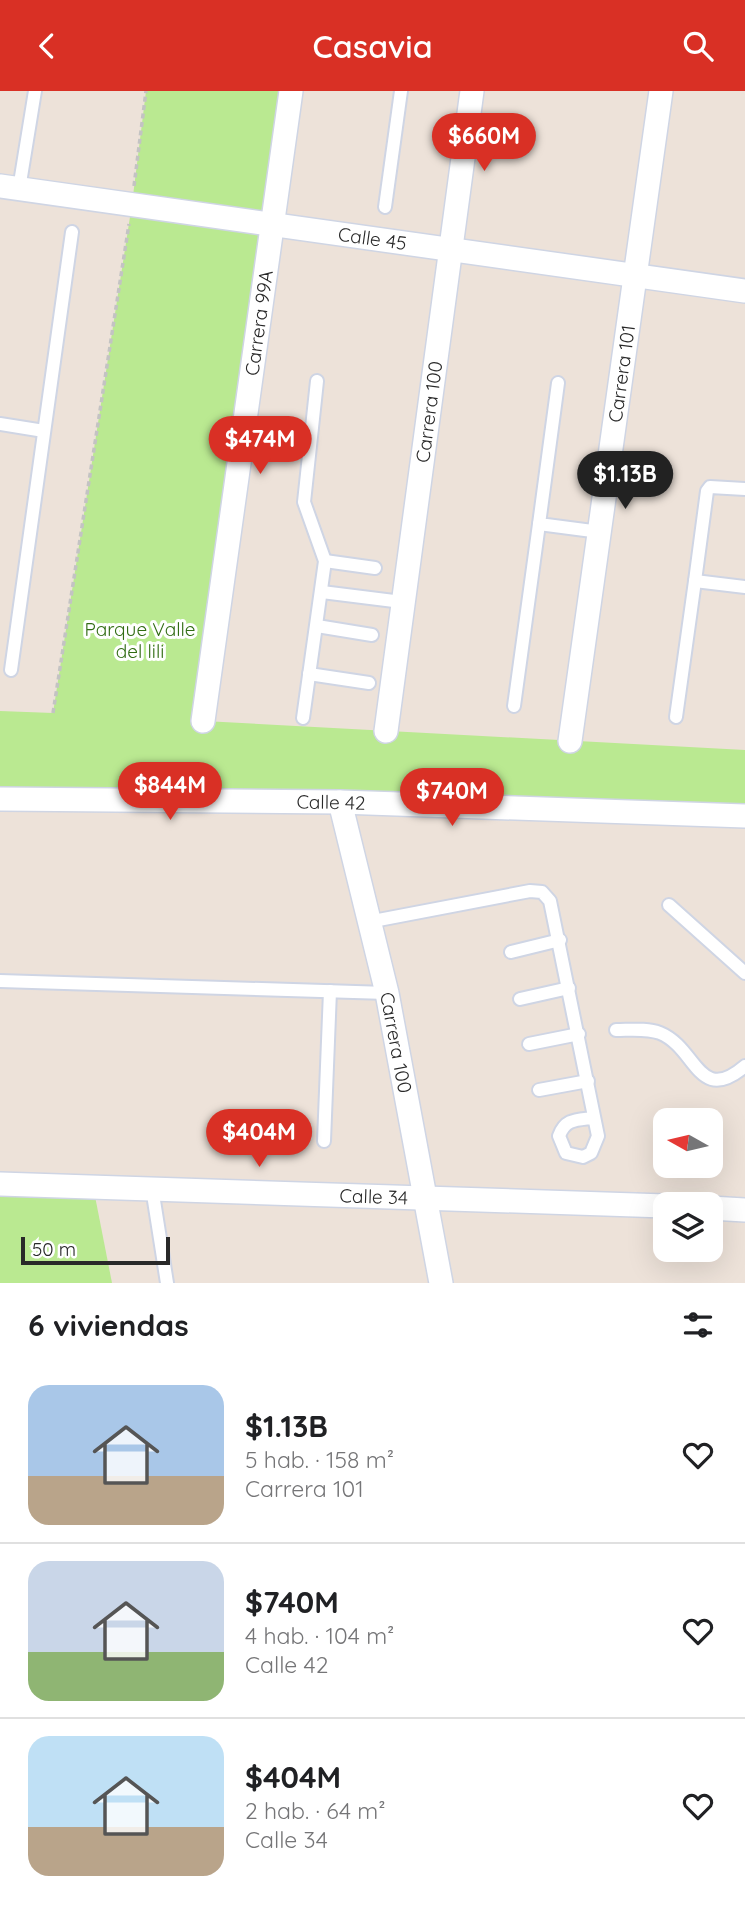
<!DOCTYPE html>
<html lang="es">
<head>
<meta charset="utf-8">
<style>
	body { margin:0; font-family:Quicksand,sans-serif; background:#f6f6f6; color:#202124; height:100vh; display:flex; flex-direction:column; font-size:26px; white-space:nowrap }
	* { box-sizing:border-box; margin:0 }
	p { font-size:23px; color:#757577 }
	.icon { flex:none; width:38px; height:38px; fill:none; stroke:currentColor; stroke-width:2; stroke-linecap:round; stroke-linejoin:round }
	.map { position:relative; height:1192px; overflow:hidden }
	.details { display:flex; flex-direction:column; background:#fff; flex:1 }
	.details>* { flex:none }
	.needle { width:46px; rotate:278deg }
	.fabs { position:absolute; left:653px; top:1017px; display:grid; gap:14px }
	.fabs a { display:grid; place-items:center; width:70px; height:70px; border-radius:14px; background:#fff; box-shadow:0 7px 28px #0002; font-size:35px }
	.scale { position:absolute; left:21px; bottom:18px; width:149px; box-sizing:border-box; padding-left:7px; border:4px solid #292929; border-top:0; font-size:19px; line-height:24px; white-space:nowrap; color:#292929; -webkit-text-stroke:5px #fff; paint-order:stroke }
	.price { position:absolute; translate:-50% -60px; padding:0 16px; border-radius:24px; background:#d93025; color:#fff; font-size:23px; line-height:46px; filter:drop-shadow(0 2px 4px #0008) }
	.price::after { content:''; position:absolute; left:50%; top:42px; width:21px; height:16px; margin-left:-10px; background:inherit; clip-path:polygon(0 0,100% 0,50% 100%) }
	.price.current { background:#222; color:#fff }
	ul { padding:0; list-style:none }
	li { display:flex; align-items:center; gap:21px; height:175px; padding:0 28px }
	li+li { border-top:2px solid #e0e0e0 }
	li span { display:grid; place-items:center; flex:none; width:196px; height:140px; border-radius:21px; color:#555 }
	li>.icon { margin-inline-start:auto }
	span .icon { width:84px; height:84px; fill:#fffc; stroke-width:1 }
	li b { font-size:30px }
	h2 { display:flex; justify-content:space-between; align-items:center; height:84px; padding:0 28px; font-size:30px }
	header { display:flex; justify-content:space-between; align-items:center; height:91px; padding:0 28px; background:#d93025; color:#fff; font-size:32px; font-weight:600 }
	.map>svg:first-child { display:block }
	.green { fill:#bae991 }
	.lines { fill:none; stroke-linecap:round; stroke-linejoin:round }
	.lane-casing { stroke:#cfd5e4; stroke-width:16 }
	.street-casing { stroke:#cfd5e4; stroke-width:26 }
	.path { stroke:#c3c3c3; stroke-width:3.5; stroke-dasharray:5 3.5; stroke-linecap:butt }
	.lane { stroke:#fff; stroke-width:12 }
	.street { stroke:#fff; stroke-width:23 }
	.labels { text-anchor:middle; stroke-width:6; stroke-linejoin:round; paint-order:stroke }
	.street-label { font-size:19px; fill:#292929; stroke:#fff }
	.park-label { font-size:19px; fill:#316c13; stroke:#fff }
</style>
</head>
<body>
<header><svg class="icon" aria-label="back" viewBox="0 0 24 24"><path d="M15 5l-7 7 7 7"/></svg>Casavia<svg class="icon" aria-label="search" viewBox="0 0 24 24"><circle cx="10" cy="10" r="6"/><path d="M15 15l6 6"/></svg></header>
<div class="map">
<svg width="745" height="1192" viewBox="0 0 745 1192">
	<rect width="100%" height="100%" fill="#ede2d9"/>
	<g class="green">
		<path d="M146 0H291L204 630 745 659V725L0 708V620L53 622 132 113Z"/>
		<path d="M0 1093 93 1095 112 1192H0Z"/>
	</g>
	<g class="lines">
		<defs>
			<g id="lane">
				<path d="M19 98 35 0"/>
				<path d="M385 116 401 0"/>
				<path d="M558 292 539 433 600 441"/>
				<path d="M0 333 44 340"/>
				<path d="M745 398 710 396 707 400 695 490 745 496"/>
				<path d="M325 470 375 477"/>
				<path d="M322 501 402 511"/>
				<path d="M317 535 372 544"/>
				<path d="M11 579 72 141"/>
				<path d="M309 583 369 592"/>
				<path d="M514 615 539 433"/>
				<path d="M676 626 695 490"/>
				<path d="M303 627 325 470 304 411 317 290"/>
				<path d="M669 814 745 882"/>
				<path d="M368 831 530 800 542 801 550 810 598 1045 591 1062 583 1066 566 1062 559 1045C565 1028 576 1029 592 1027"/>
				<path d="M511 861 560 849"/>
				<path d="M0 890 387 902"/>
				<path d="M520 908 569 897"/>
				<path d="M616 939C630 939 647 937 660 942 697 957 698 1015 745 975"/>
				<path d="M529 953 579 943"/>
				<path d="M539 999 588 990"/>
				<path d="M324 1050 330 900"/>
				<path d="M152 1097 167 1192"/>
			</g>
			<g id="street">
				<path id="s1" d="M0 95 745 200"/>
				<path id="s2" d="M203 630 291 0"/>
				<path id="s3" d="M386 640 472 0"/>
				<path id="s4" d="M570 650 661 0"/>
				<path id="s5" d="M0 708 340 711 745 725"/>
				<path id="s6" d="M340 711 387 902 441 1192"/>
				<path id="s7" d="M0 1093 665 1115"/>
				<path d="M710 1117 745 1119"/>
			</g>
		</defs>
		<use href="#lane" class="lane-casing"/>
		<use href="#street" class="street-casing"/>
		<g class="path">
			<path d="M134 95 146 0"/>
			<path d="M53 622 129 133"/>
		</g>
		<use href="#lane" class="lane"/>
		<use href="#street" class="street"/>
	</g>
	<g class="labels">
		<g class="street-label">
			<text dy="7" stroke="none"><textPath href="#s1" startOffset="376">Calle 45</textPath></text>
			<text dy="7" stroke="none"><textPath href="#s2" startOffset="402">Carrera 99A</textPath></text>
			<text dy="7" stroke="none"><textPath href="#s4" startOffset="371">Carrera 101</textPath></text>
			<text dy="7" stroke="none"><textPath href="#s3" startOffset="322">Carrera 100</textPath></text>
			<text dy="7" stroke="none"><textPath href="#s5" startOffset="331">Calle 42</textPath></text>
			<text dy="7" stroke="none"><textPath href="#s6" startOffset="247">Carrera 100</textPath></text>
			<text dy="7" stroke="none"><textPath href="#s7" startOffset="374">Calle 34</textPath></text>
		</g>
		<g class="park-label">
			<text x="140" y="545">Parque Valle<tspan x="140" dy="22">del lili</tspan></text>
		</g>
	</g>
</svg>
<div class="fabs">
<a><svg class="needle" viewBox="-14 -14 28 28"><path d="M0-13l5 13h-10z" fill="#e53935"/><path d="M0 13l5-13h-10z" fill="#757577"/></svg></a>
<a><svg class="icon" aria-label="layers" viewBox="0 0 24 24"><path d="M12 4l9 5-9 5-9-5zM3 14l9 5 9-5"/></svg></a>
</div>
<div class="scale">50 m</div>
<b class="price" style="left:484px;top:82px">$660M</b>
<b class="price" style="left:260px;top:385px">$474M</b>
<b class="price current" style="left:625px;top:420px">$1.13B</b>
<b class="price" style="left:170px;top:731px">$844M</b>
<b class="price" style="left:452px;top:737px">$740M</b>
<b class="price" style="left:259px;top:1078px">$404M</b>
</div>
<section class="details">
<h2>6 viviendas<svg class="icon" aria-label="filters" viewBox="0 0 24 24"><path d="M4 7h16M4 17h16"/><circle cx="9" cy="7" r="2"/><circle cx="15" cy="17" r="2"/></svg></h2>
<ul>
<li><span style="background:linear-gradient(#a9c7e8 65%,#b9a48a 0)"><svg class="icon" aria-label="home" viewBox="0 0 24 24"><path d="M3 11l9-7 9 7M6 9v11h12V9"/></svg></span><div><b>$1.13B</b><p>5 hab. · 158 m²</p><p>Carrera 101</p></div><svg class="icon" aria-label="heart" viewBox="0 0 24 24"><path d="M12 20l-8-8c-3-5 5-10 8-4 3-6 11-1 8 4z"/></svg></li>
<li><span style="background:linear-gradient(#c9d6e8 65%,#8fb573 0)"><svg class="icon" aria-label="home" viewBox="0 0 24 24"><path d="M3 11l9-7 9 7M6 9v11h12V9"/></svg></span><div><b>$740M</b><p>4 hab. · 104 m²</p><p>Calle 42</p></div><svg class="icon" aria-label="heart" viewBox="0 0 24 24"><path d="M12 20l-8-8c-3-5 5-10 8-4 3-6 11-1 8 4z"/></svg></li>
<li><span style="background:linear-gradient(#bfe0f5 65%,#b9a48a 0)"><svg class="icon" aria-label="home" viewBox="0 0 24 24"><path d="M3 11l9-7 9 7M6 9v11h12V9"/></svg></span><div><b>$404M</b><p>2 hab. · 64 m²</p><p>Calle 34</p></div><svg class="icon" aria-label="heart" viewBox="0 0 24 24"><path d="M12 20l-8-8c-3-5 5-10 8-4 3-6 11-1 8 4z"/></svg></li>
</ul>
</section>
</body>
</html>
